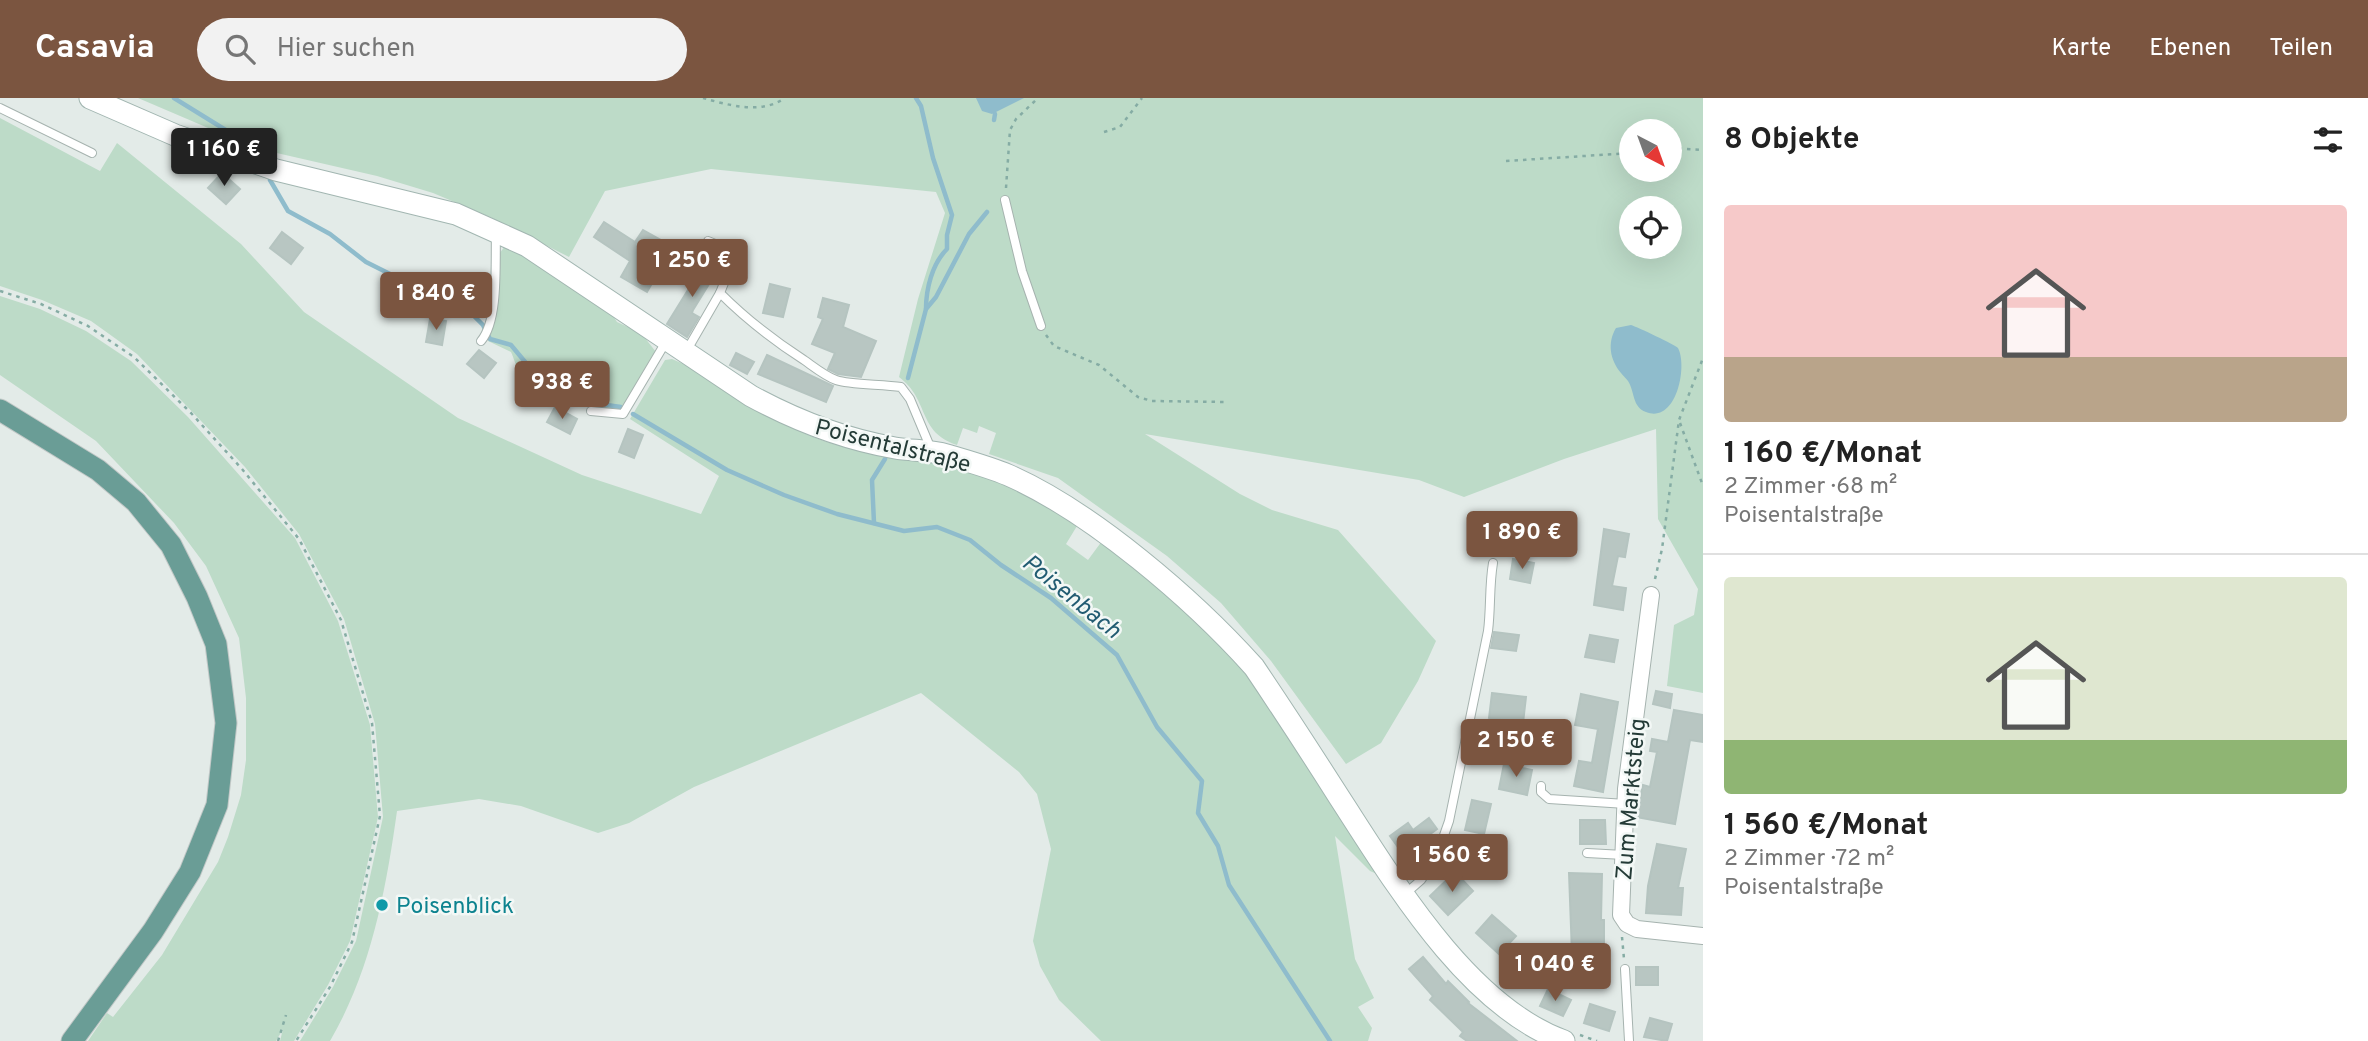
<!DOCTYPE html>
<html lang="de">
<head>
<meta charset="utf-8">
<style>
	body { margin:0; font-family:Overpass,sans-serif; background:#f2f2f2; color:#222; height:100vh; display:flex; flex-direction:column; font-size:26px; white-space:nowrap }
	* { box-sizing:border-box; margin:0 }
	p { font-size:23px; color:#767676 }
	.icon { flex:none; width:38px; height:38px; fill:none; stroke:currentColor; stroke-width:2; stroke-linecap:round; stroke-linejoin:round }
	.map { position:relative; flex:1; overflow:hidden }
	.sheet { display:flex; flex-direction:column; background:#fff; width:665px }
	.sheet>* { flex:none }
	.needle { width:46px; rotate:139deg }
	.buttons { position:absolute; left:1619px; top:21px; display:grid; gap:14px }
	.buttons a { display:grid; place-items:center; width:63px; height:63px; border-radius:50%; background:#fff; box-shadow:0 7px 28px #0002; font-size:35px }
	.price { position:absolute; translate:-50% -60px; padding:0 16px; border-radius:7px; background:#7b5540; color:#fff; font-size:23px; line-height:46px; filter:drop-shadow(0 2px 4px #0008) }
	.price::after { content:''; position:absolute; left:50%; top:42px; width:21px; height:16px; margin-left:-10px; background:inherit; clip-path:polygon(0 0,100% 0,50% 100%) }
	.price.selected { background:#222; color:#fff }
	ul { padding:0; list-style:none }
	li { display:grid; align-content:center; gap:14px; height:371px; padding:0 21px }
	li+li { border-top:2px solid #e0e0e0 }
	li span { display:grid; place-items:center; height:217px; border-radius:7px; color:#555 }
	li>.icon { margin-inline-start:auto }
	span .icon { width:126px; height:126px; fill:#fffc; stroke-width:1 }
	li b { font-size:30px }
	h2 { display:flex; justify-content:space-between; align-items:center; height:84px; padding:0 21px; font-size:30px }
	header { display:flex; align-items:center; gap:42px; box-sizing:border-box; height:98px; padding:0 35px; background:#7b5540; color:#fff }
	header strong { font-size:33px }
	nav { display:flex; gap:38px; margin-inline-start:auto; font-size:24px }
	.search { width:490px; height:63px; background:#f2f2f2; display:flex; align-items:center; gap:18px; box-sizing:border-box; padding:0 24px; border-radius:38px; color:#767676; font-size:26px }
	main { display:flex; flex:1; min-height:0 }
	.map>svg:first-child { display:block }
	.green { fill:#bddbc8; fill-rule:evenodd }
	.water { fill:#8fbccc }
	.lines { fill:none; stroke-linecap:round; stroke-linejoin:round }
	.stream { stroke:#8fbccc; stroke-width:4.5 }
	.building { fill:#b8c6c2; stroke:#b5c4c0; stroke-width:2 }
	.service-casing { stroke:#a6b3af; stroke-width:10 }
	.minor-casing { stroke:#a6b3af; stroke-width:18 }
	.secondary-casing { stroke:#a2b6b1; stroke-width:23 }
	.primary-casing { stroke:#c2c8c7; stroke-width:23 }
	.path { stroke:#85aca4; stroke-width:2.5; stroke-dasharray:3.5 5; stroke-linecap:butt }
	.service { stroke:#fff; stroke-width:8 }
	.minor { stroke:#fff; stroke-width:16 }
	.secondary { stroke:#fff; stroke-width:21 }
	.primary { stroke:#6a9d96; stroke-width:21 }
	.culture-dot { fill:#0f9aa8; stroke:#f3f8f6; stroke-width:2.5 }
	.labels { text-anchor:middle; stroke-width:5; stroke-linejoin:round; paint-order:stroke }
	.street-label { font-size:23px; fill:#243b37; stroke:#f3f8f6 }
	.culture-label { font-size:23px; fill:#0d838f; stroke:#f3f8f6; text-anchor:start }
	.water-label { font-size:24px; font-style:italic; fill:#225c72; stroke:#f3f8f6 }
</style>
</head>
<body>
<header>
<strong>Casavia</strong>
<div class="search"><svg class="icon" aria-label="search" viewBox="0 0 24 24"><circle cx="10" cy="10" r="6"/><path d="M15 15l6 6"/></svg>Hier suchen</div>
<nav><a>Karte</a><a>Ebenen</a><a>Teilen</a></nav>
</header>
<main>
<div class="map">
<svg width="1703" height="943" viewBox="0 0 1703 943">
	<rect width="100%" height="100%" fill="#e3ebe8"/>
	<g class="green">
		<path d="M138 0H1703V595L1667 588 1674 527 1694 517 1698 491 1658 421 1656 331 1564 361 1464 399 1419 382 1145 336 1240 396 1272 412 1338 432 1436 543 1418 583 1381 645 1346 666 1271 563 1221 505 1167 458 1058 380 989 356 996 335 979 328 977 335 963 330 957 347C917 334 930 302 899 279L918 201 945 115 936 94 711 71 605 93 569 159 490 119 433 95 377 78 255 50ZM1631 33H1670V72H1631ZM1631 110H1670V149H1631Z"/>
		<path d="M0 20 100 73 117 45 241 146 304 214 458 320 582 377 701 416 719 378 630 321 665 262 672 261C729 284 777 331 837 347 866 355 897 357 927 363 984 374 1029 395 1077 428L1066 446 1088 462 1102 443 1174 501 1250 577 1377 776 1370 773 1335 738 1355 861 1374 900 1358 909 1372 930 1368 943H1101L1059 902 1040 868 1033 843 1051 751 1037 696 1019 674 921 595 694 689 629 725 598 735 521 708 479 701 397 713C386 792 371 873 330 943H300L333 889 356 843 383 719 375 626 344 521 299 436 245 369 137 256 91 223 42 202 0 188Z"/>
		<path d="M505 148 520 154 608 210 617 224 641 235 656 254 626 309 621 307 618 313C583 310 546 300 520 274 516 270 514 260 511 254L488 243 495 222 499 156Z"/>
		<path d="M0 198 40 211 86 233 131 263 188 319 295 440 338 523 370 627 378 719 350 843 328 887 294 943H280L283 931 276 943H88L107 915 113 919 162 857 218 764 228 739 241 697 246 662V600L239 540 206 468 174 425 96 343 0 277Z"/>
	</g>
	<g class="water">
		<path d="M976 0H1024L992 16 982 13Z"/>
		<path d="M1631 227C1637 229 1676 247 1678 250 1688 269 1676 326 1646 314 1632 309 1635 294 1628 283 1626 280 1623 278 1621 275 1610 262 1607 245 1616 230Z"/>
	</g>
	<g class="lines">
		<g class="stream">
			<path d="M174 0 255 50"/>
			<path d="M916 0 921 8 933 60 952 117 947 137V151C932 166 926 191 926 211"/>
			<path d="M994 22 995 16"/>
			<path d="M270 82 288 113 330 136 366 164 412 187 453 212 469 213 483 227 490 241 511 247 541 283 571 302 621 309"/>
			<path d="M908 280 926 211 936 199 969 136 987 114"/>
			<path d="M633 316 727 372 784 397 837 416 904 433 937 429 970 442 1001 467 1051 500 1117 557 1157 629 1202 683 1198 715 1218 748 1229 787 1330 943"/>
			<path d="M874 425 872 382 885 361"/>
		</g>
	</g>
	<g class="building">
		<path d="M222 75 240 91 226 106 208 90Z"/>
		<path d="M604 124 635 144 643 132 670 147 654 173 658 175 647 194 621 179 630 163 594 139Z"/>
		<path d="M282 134 303 150 291 166 270 150Z"/>
		<path d="M698 161 717 173 693 212 692 215 699 219 687 239 667 226 696 179 689 175Z"/>
		<path d="M770 186 790 191 783 219 763 215Z"/>
		<path d="M823 200 849 207 843 229 876 243 861 279 838 276 828 271 835 255 812 246 823 221 818 219Z"/>
		<path d="M430 221 446 223 442 247 426 244Z"/>
		<path d="M479 252 496 265 484 280 467 266Z"/>
		<path d="M736 255 754 264 747 276 730 267Z"/>
		<path d="M767 257 833 288 826 304 758 276Z"/>
		<path d="M555 309 577 321 570 336 547 324Z"/>
		<path d="M628 331 643 337 634 360 619 354Z"/>
		<path d="M1604 431 1629 436 1625 459 1618 458 1612 488 1626 490 1623 512 1594 507Z"/>
		<path d="M1513 461 1534 465 1530 485 1510 481Z"/>
		<path d="M1494 534 1519 537 1516 553 1491 550Z"/>
		<path d="M1590 537 1618 542 1614 564 1585 559Z"/>
		<path d="M1656 593 1672 596 1670 610 1653 606Z"/>
		<path d="M1492 595 1526 599 1523 625 1489 620Z"/>
		<path d="M1581 596 1618 604 1603 694 1574 688 1579 663 1592 665 1598 631 1575 627Z"/>
		<path d="M1674 612 1703 617V644L1690 642 1675 726 1636 719 1643 687 1650 689 1657 654 1650 653 1652 641 1668 644Z"/>
		<path d="M1504 666 1532 672 1527 697 1499 691Z"/>
		<path d="M1472 702 1491 706 1484 736 1465 732Z"/>
		<path d="M1429 720 1437 731 1403 756 1390 738 1408 725 1413 732Z"/>
		<path d="M1580 722H1605L1606 746H1580Z"/>
		<path d="M1657 746 1686 751 1678 790H1683L1681 817 1646 815 1648 788Z"/>
		<path d="M1455 774 1473 793 1448 817 1430 798Z"/>
		<path d="M1569 775 1602 776 1601 822H1604V853L1596 849 1592 856H1572Z"/>
		<path d="M1492 817 1516 838 1499 856 1476 835Z"/>
		<path d="M1423 859 1446 886 1448 883 1469 904 1468 905 1517 943H1467L1460 938 1463 934 1430 902 1433 898 1409 871Z"/>
		<rect x="1636" y="869" width="22" height="18"/>
		<path d="M1548 891 1571 902 1563 918 1540 908Z"/>
		<path d="M1590 906 1615 914 1609 933 1584 925Z"/>
		<path d="M1650 920 1672 926 1667 943 1644 939Z"/>
	</g>
	<g class="lines">
		<defs>
			<g id="service">
				<path d="M0 10 92 55"/>
				<path d="M1005 102 1022 173 1041 228"/>
				<path d="M708 143 725 150 724 185 720 195C746 221 773 242 804 262 814 269 825 278 836 282 850 287 883 286 901 289L910 301 931 351"/>
				<path d="M481 243C499 222 495 165 496 137"/>
				<path d="M687 252 720 195"/>
				<path d="M591 313 623 316 667 242"/>
				<path d="M1541 688V694L1549 701 1626 706"/>
				<path d="M1587 755 1624 757"/>
				<path d="M1405 796 1421 782 1436 760 1449 723 1488 533C1491 509 1489 489 1493 465"/>
				<path d="M1625 871 1629 943"/>
			</g>
			<path id="minor" d="M1651 497 1626 691 1621 817 1627 826 1637 831 1703 838"/>
			<path id="secondary" d="M90 0 175 37 276 72 456 116 496 134 527 148 751 298C797 323 843 341 895 350 912 353 930 352 947 357 967 363 989 369 1008 377 1092 414 1193 501 1254 569 1283 612 1311 655 1339 699 1393 782 1467 908 1564 943"/>
			<path id="primary" d="M0 312 98 372 136 404 171 447 197 499 216 546 226 625 217 707 190 774 153 833 72 943"/>
		</defs>
		<use href="#service" class="service-casing"/>
		<use href="#minor" class="minor-casing"/>
		<use href="#secondary" class="secondary-casing"/>
		<use href="#primary" class="primary-casing"/>
		<g class="path">
			<path d="M703 0C728 7 761 17 785 0"/>
			<path d="M1104 34 1120 29 1142 0"/>
			<path d="M1670 50 1703 52"/>
			<path d="M1506 63 1631 55"/>
			<path d="M1006 90 1010 32 1016 21 1038 0"/>
			<path d="M0 193 41 206 88 228 134 259 191 315 242 371 299 441 341 522 372 625 380 718 352 844 330 889 296 943"/>
			<path d="M1046 237 1054 248 1099 267 1138 299 1152 303 1227 304"/>
			<path d="M1680 325 1703 388"/>
			<path d="M1655 481 1662 451 1679 322 1703 260"/>
			<path d="M1622 839 1624 861"/>
			<path d="M1580 937 1597 943"/>
			<path d="M278 943 286 917"/>
		</g>
		<use href="#service" class="service"/>
		<use href="#minor" class="minor"/>
		<use href="#secondary" class="secondary"/>
		<use href="#primary" class="primary"/>
	</g>
	<circle class="culture-dot" cx="382" cy="807" r="7"/>
	<g class="labels">
		<g class="street-label">
			<text transform="translate(893 347) rotate(14)" y="8">Poisentalstraße</text>
			<text transform="translate(1630 701) rotate(-85)" y="8">Zum Marktsteig</text>
		</g>
		<g class="culture-label">
			<text x="396" y="815">Poisenblick</text>
		</g>
		<g class="water-label">
			<text transform="translate(1072 498) rotate(39)" y="8">Poisenbach</text>
		</g>
	</g>
</svg>
<div class="buttons">
<a><svg class="needle" viewBox="-14 -14 28 28"><path d="M0-13l5 13h-10z" fill="#e53935"/><path d="M0 13l5-13h-10z" fill="#767676"/></svg></a>
<a><svg class="icon" aria-label="locate" viewBox="0 0 24 24"><circle cx="12" cy="12" r="6"/><path d="M12 2v4M12 18v4M2 12h4M18 12h4"/></svg></a>
</div>
<b class="price selected" style="left:224px;top:90px">1 160 €</b>
<b class="price" style="left:692px;top:201px">1 250 €</b>
<b class="price" style="left:436px;top:234px">1 840 €</b>
<b class="price" style="left:562px;top:323px">938 €</b>
<b class="price" style="left:1522px;top:473px">1 890 €</b>
<b class="price" style="left:1516px;top:681px">2 150 €</b>
<b class="price" style="left:1452px;top:796px">1 560 €</b>
<b class="price" style="left:1555px;top:905px">1 040 €</b>
</div>
<section class="sheet">
<h2>8 Objekte<svg class="icon" aria-label="filters" viewBox="0 0 24 24"><path d="M4 7h16M4 17h16"/><circle cx="9" cy="7" r="2"/><circle cx="15" cy="17" r="2"/></svg></h2>
<ul>
<li><span style="background:linear-gradient(#f6c9c9 70%,#b9a48a 0)"><svg class="icon" aria-label="home" viewBox="0 0 24 24"><path d="M3 11l9-7 9 7M6 9v11h12V9"/></svg></span><div><b>1 160 €/Monat</b><p>2 Zimmer · 68 m²</p><p>Poisentalstraße</p></div></li>
<li><span style="background:linear-gradient(#dfe7d0 75%,#8fb573 0)"><svg class="icon" aria-label="home" viewBox="0 0 24 24"><path d="M3 11l9-7 9 7M6 9v11h12V9"/></svg></span><div><b>1 560 €/Monat</b><p>2 Zimmer · 72 m²</p><p>Poisentalstraße</p></div></li>
</ul>
</section>
</main>
</body>
</html>
